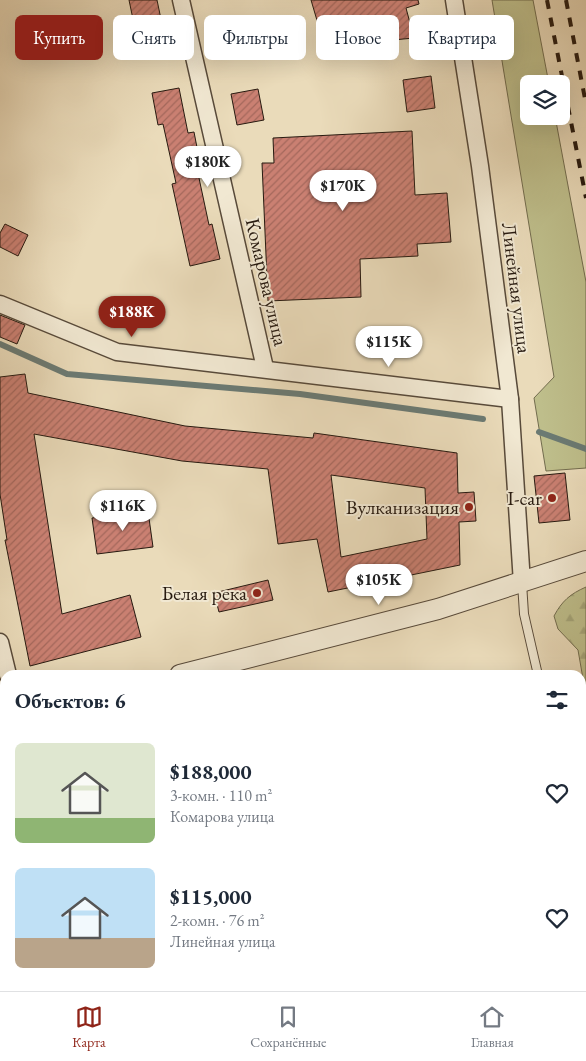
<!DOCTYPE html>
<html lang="ru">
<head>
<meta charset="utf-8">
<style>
	body { margin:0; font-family:"EB Garamond",serif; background:#f2f2f3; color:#1f2937; height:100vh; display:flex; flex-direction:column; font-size:19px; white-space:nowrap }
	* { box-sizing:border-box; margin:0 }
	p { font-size:16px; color:#747a83 }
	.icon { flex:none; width:28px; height:28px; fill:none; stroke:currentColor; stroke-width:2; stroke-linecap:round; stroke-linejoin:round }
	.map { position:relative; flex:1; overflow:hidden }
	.details { position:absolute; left:0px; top:670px; width:586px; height:321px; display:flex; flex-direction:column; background:#fff; border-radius:15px 15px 0 0; box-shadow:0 5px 20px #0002 }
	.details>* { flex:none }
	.banner { position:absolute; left:15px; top:15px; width:556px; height:45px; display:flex; gap:10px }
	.fabs { position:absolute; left:520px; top:75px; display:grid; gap:10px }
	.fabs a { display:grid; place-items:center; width:50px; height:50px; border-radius:8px; background:#fff; box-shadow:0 5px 20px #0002; font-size:25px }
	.price { position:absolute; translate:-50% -42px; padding:0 11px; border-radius:18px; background:#fff; color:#222; font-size:16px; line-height:32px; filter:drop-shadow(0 1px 2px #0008) }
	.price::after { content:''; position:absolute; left:50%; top:30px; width:15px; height:11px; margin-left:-8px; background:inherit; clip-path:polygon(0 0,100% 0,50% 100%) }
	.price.active { background:#8f2418; color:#fff }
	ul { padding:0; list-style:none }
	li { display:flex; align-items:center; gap:15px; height:125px; padding:0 15px }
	li span { display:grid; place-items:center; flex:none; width:140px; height:100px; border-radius:8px; color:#555 }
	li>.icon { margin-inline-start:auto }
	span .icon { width:60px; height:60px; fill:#fffc; stroke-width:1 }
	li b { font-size:21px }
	h2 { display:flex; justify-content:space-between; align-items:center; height:60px; padding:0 15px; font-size:21px }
	.chip { padding:0 18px; border-radius:8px; background:#fff; box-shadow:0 5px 20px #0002; font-size:18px; line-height:45px }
	.chip.active { background:#8f2418; color:#fff }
	.dock { display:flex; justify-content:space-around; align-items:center; height:70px; border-top:1px solid #e0e1e3; background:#fff; font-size:14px; color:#747a83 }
	.dock a { display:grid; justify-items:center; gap:2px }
	.dock .active { color:#8f2418 }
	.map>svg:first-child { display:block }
	.grass { fill:#bebe8b; stroke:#726c4e }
	.forest { fill:url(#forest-firs); stroke:#726c4e }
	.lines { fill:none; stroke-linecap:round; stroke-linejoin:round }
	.stream { stroke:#6b7a73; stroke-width:6 }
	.building { fill:url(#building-hatch); stroke:#271a10; fill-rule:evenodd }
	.service-casing { stroke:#584a3a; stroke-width:10 }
	.minor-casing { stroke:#584a3a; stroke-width:19 }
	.tertiary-casing { stroke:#584a3a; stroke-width:22 }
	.service { stroke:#f1e8d2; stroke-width:8 }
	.minor { stroke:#f1e8d2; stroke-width:16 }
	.tertiary { stroke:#f1e8d2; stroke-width:20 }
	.rail { stroke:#271a10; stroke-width:4; stroke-dasharray:9 9; stroke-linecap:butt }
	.poi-dot { fill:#8f2418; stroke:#f1e8d2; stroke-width:2 }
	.labels { text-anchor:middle; stroke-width:4; stroke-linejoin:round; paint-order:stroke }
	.street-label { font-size:20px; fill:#271a10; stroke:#f1e8d2 }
	.poi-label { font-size:20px; fill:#271a10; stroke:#f1e8d2; text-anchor:end }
</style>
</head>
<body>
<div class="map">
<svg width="586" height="991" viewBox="0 0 586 991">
	<defs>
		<pattern id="forest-firs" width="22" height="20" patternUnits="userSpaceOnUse" patternTransform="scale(1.25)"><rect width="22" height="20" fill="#bebe8b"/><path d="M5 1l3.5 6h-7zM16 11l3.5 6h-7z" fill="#a3a377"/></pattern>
		<pattern id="building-hatch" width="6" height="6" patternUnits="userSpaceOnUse" patternTransform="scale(1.25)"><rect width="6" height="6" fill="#ca8072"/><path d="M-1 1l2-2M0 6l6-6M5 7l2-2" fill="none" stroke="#a4685c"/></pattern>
	</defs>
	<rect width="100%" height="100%" fill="#eadbba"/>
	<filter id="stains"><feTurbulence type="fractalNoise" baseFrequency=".004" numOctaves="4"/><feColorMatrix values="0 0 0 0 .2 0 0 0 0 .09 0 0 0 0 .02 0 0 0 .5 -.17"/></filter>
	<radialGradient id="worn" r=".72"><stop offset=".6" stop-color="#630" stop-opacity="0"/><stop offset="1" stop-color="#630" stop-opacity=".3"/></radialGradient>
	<path class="grass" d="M492 0H533L549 84H529V116H555L586 282V468L546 471 534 398 554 377Z"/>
	<path class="forest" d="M586 587V696L578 650 558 629 554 616C562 601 570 594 586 587Z"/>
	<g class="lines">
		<g class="stream">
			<path d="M0 344 67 374 300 394 483 419"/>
			<path d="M539 432 586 449"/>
		</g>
	</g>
	<g class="building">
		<path d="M129 0H157L167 48 140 53Z"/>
		<path d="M311 0H418L419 4 406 8 414 38 382 41 380 16 321 34Z"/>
		<path d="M243 20 249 51 222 57 215 26Z"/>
		<path d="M431 76 435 108 407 112 403 80Z"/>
		<path d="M179 88 188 133 194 132 200 163 196 164 209 225 212 224 220 259 190 266 172 184 176 183 163 124 158 125 152 93Z"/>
		<path d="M258 89 264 120 237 125 231 94Z"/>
		<path d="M412 131 415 195 447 193 451 242 417 244 418 256 360 259 361 297 268 301 262 163H274L273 138Z"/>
		<path d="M5 224 28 235 18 256 0 247V233Z"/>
		<path d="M0 315 25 325 17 344 0 337Z"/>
		<path d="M25 374 28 393 185 426 313 438 314 433 457 453 458 493 474 492 476 521 459 522 460 565 328 592 317 539 278 544 268 469 182 461 34 434 62 614 130 595 141 637 30 666 5 540H7L0 494V377ZM331 475 425 488 427 539 341 557Z"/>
		<path d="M565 473 570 520 539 523 534 476Z"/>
		<path d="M148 511 153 547 97 554 92 518Z"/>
		<path d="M268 580 273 600 219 612 214 593Z"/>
	</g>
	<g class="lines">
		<defs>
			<path id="service" d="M522 583 524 614 538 675"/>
			<g id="minor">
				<path d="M181 0 265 368"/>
				<path d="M454 0 480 166 510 399 522 583"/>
				<path d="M0 304 117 352 510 399"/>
				<path d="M0 642 8 675"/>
				<path d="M99 986 100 991"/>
			</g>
			<g id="tertiary">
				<path d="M180 675 438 609 586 561"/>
				<path d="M0 722 5 720"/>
			</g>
		</defs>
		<use href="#service" class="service-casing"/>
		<use href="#minor" class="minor-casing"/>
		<use href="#tertiary" class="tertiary-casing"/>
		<use href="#service" class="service"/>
		<use href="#minor" class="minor"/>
		<use href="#tertiary" class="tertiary"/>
		<g class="rail">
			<path d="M547 0 586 198"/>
			<path d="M566 0 586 104"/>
		</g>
	</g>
	<g class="poi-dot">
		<circle cx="552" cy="498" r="5"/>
		<circle cx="469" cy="507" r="5"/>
		<circle cx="257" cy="593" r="5"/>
	</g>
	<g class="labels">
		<g class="street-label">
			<text transform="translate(267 282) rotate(77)" y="7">Комарова улица</text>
			<text transform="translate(517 288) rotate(83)" y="7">Линейная улица</text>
		</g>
		<g class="poi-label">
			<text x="542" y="505">I-car</text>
			<text x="459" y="514">Вулканизация</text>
			<text x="247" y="600">Белая река</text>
		</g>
	</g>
	<rect width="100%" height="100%" filter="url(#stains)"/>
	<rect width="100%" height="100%" fill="url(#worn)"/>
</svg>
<div class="fabs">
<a><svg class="icon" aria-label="layers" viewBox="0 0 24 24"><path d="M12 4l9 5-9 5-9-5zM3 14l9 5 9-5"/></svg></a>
</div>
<b class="price" style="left:208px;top:188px">$180K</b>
<b class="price" style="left:343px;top:212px">$170K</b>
<b class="price active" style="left:132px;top:338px">$188K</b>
<b class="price" style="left:389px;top:368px">$115K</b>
<b class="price" style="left:123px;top:532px">$116K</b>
<b class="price" style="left:379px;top:606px">$105K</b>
<div class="banner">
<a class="chip active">Купить</a>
<a class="chip">Снять</a>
<a class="chip">Фильтры</a>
<a class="chip">Новое</a>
<a class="chip">Квартира</a>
</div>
<section class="details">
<h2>Объектов: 6<svg class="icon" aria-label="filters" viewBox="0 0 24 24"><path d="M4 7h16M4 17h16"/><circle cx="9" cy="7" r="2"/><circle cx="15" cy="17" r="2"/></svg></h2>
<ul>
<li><span style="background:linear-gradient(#dfe7d0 75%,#8fb573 0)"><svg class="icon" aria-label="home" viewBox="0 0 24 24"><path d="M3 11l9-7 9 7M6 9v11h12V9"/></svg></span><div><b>$188,000</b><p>3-комн. · 110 m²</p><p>Комарова улица</p></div><svg class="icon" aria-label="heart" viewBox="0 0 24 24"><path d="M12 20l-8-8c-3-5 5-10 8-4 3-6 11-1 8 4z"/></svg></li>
<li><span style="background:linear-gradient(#bfe0f5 70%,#b9a48a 0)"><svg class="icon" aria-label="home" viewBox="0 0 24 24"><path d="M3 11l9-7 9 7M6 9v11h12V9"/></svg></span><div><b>$115,000</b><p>2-комн. · 76 m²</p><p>Линейная улица</p></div><svg class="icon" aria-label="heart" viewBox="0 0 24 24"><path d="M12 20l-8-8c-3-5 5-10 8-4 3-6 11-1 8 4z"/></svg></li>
</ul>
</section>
</div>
<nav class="dock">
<a class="active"><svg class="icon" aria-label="map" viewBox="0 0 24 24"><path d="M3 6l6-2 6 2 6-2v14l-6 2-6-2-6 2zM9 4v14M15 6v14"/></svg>Карта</a>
<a><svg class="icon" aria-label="saved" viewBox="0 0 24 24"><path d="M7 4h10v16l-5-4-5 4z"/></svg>Сохранённые</a>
<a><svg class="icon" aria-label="home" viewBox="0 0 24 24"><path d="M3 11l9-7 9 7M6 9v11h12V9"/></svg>Главная</a>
</nav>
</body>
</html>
